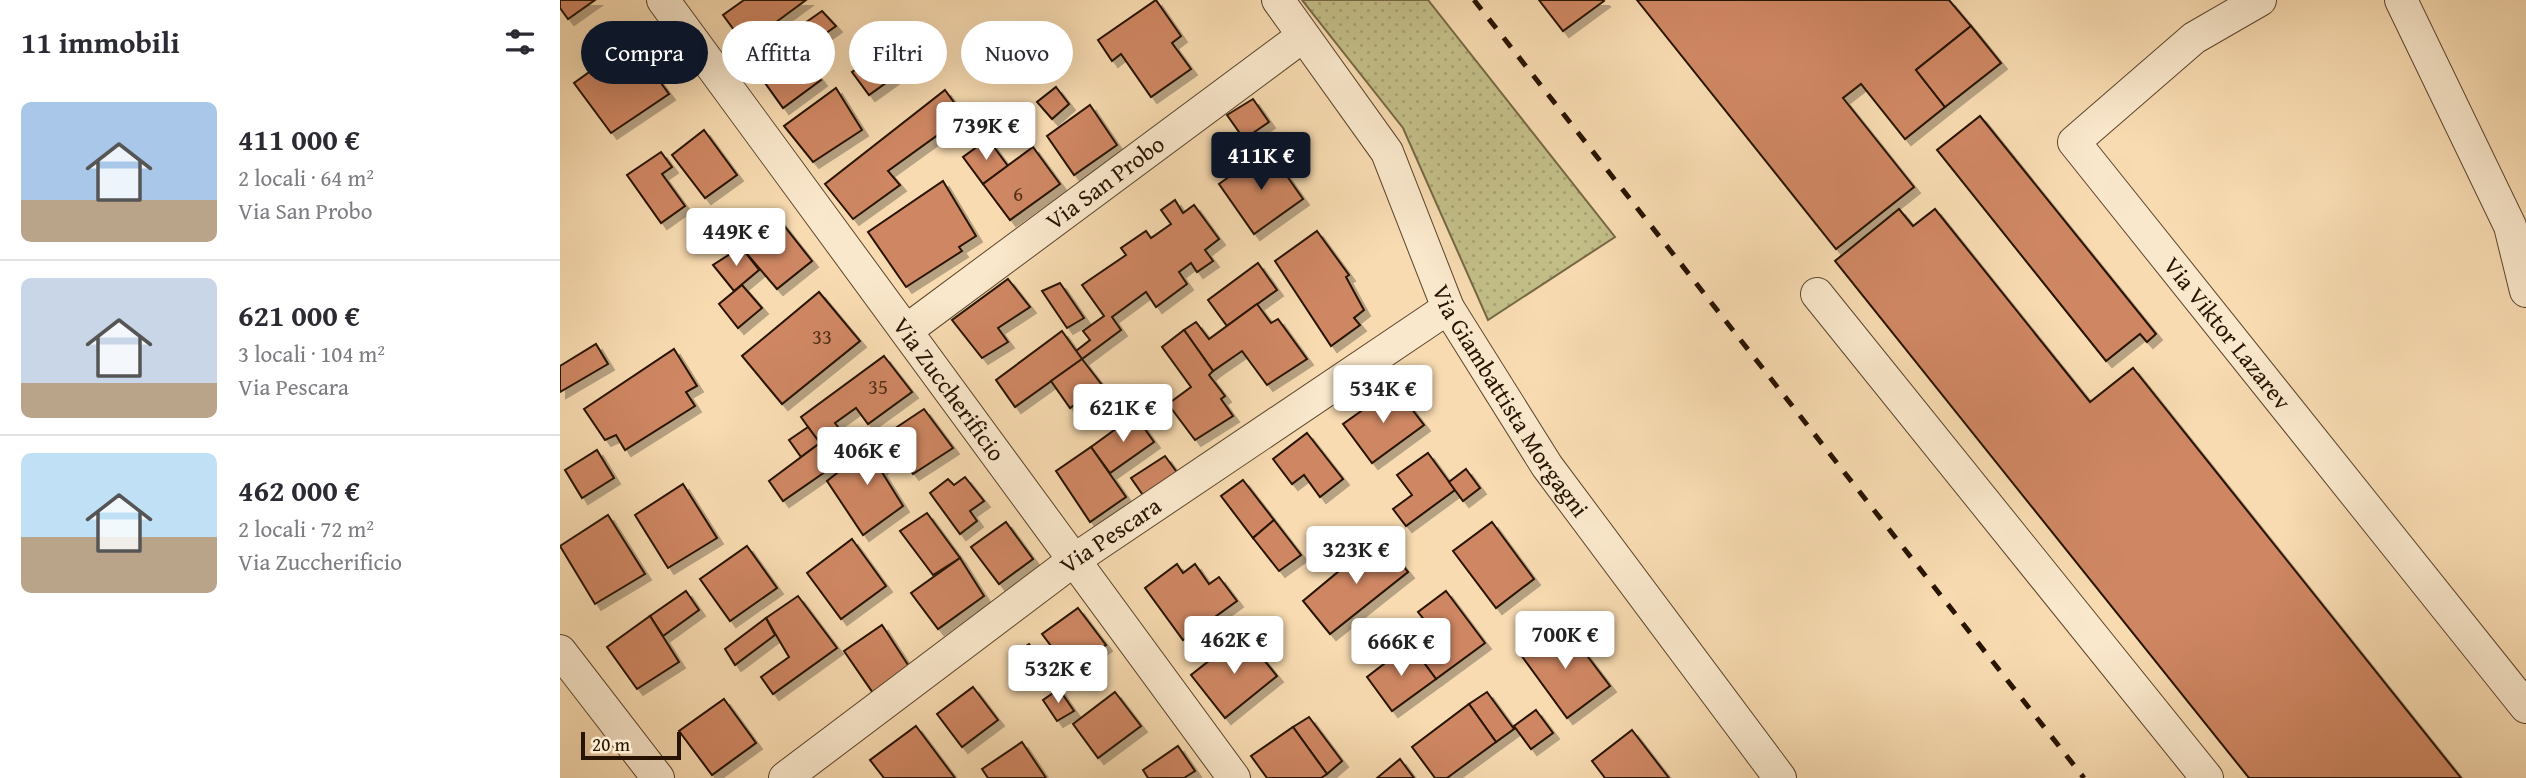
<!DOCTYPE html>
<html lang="it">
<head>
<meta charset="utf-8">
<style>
	body { margin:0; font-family:"Gentium Book Plus",serif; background:#f7f7f7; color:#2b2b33; height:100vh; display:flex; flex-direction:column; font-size:26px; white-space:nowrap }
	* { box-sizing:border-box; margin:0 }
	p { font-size:23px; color:#7c7c81 }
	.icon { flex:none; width:38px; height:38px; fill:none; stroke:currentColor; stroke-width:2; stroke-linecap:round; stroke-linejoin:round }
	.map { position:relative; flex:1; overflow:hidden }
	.details { display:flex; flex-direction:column; background:#fff; width:560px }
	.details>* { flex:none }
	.hud { position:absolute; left:21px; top:21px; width:665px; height:63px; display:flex; gap:14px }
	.scale { position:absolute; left:21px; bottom:18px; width:100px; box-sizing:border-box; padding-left:7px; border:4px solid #281300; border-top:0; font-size:19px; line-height:24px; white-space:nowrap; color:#281300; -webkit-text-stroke:5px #fae8cc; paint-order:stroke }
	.price { position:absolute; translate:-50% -60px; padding:0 16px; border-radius:7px; background:#fff; color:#222; font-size:23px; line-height:46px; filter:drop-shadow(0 2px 4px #0008) }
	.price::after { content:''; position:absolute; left:50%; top:42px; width:21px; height:16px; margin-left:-10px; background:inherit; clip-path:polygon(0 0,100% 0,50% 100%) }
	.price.selected { background:#111827; color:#fff }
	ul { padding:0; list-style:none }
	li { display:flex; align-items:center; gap:21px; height:175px; padding:0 21px }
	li+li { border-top:2px solid #e1e1e2 }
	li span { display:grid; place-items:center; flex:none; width:196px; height:140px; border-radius:10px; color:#555 }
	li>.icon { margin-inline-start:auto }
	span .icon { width:84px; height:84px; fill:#fffc; stroke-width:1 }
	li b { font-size:30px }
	h2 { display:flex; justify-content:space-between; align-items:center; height:84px; padding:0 21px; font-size:30px }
	.chip { padding:0 24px; border-radius:32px; background:#fff; box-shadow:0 7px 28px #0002; font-size:24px; line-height:63px }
	.chip.selected { background:#111827; color:#fff }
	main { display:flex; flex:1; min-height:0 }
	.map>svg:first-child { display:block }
	.grass { fill:url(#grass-dots); stroke:#766844; stroke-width:2 }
	.building { fill:#cf8763; stroke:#281300; stroke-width:2; filter:url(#shadow) }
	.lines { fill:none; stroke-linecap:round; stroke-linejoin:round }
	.street-casing { stroke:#5c452c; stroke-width:34 }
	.street { stroke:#fae8cc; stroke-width:32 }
	.rail { stroke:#281300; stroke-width:5; stroke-dasharray:12 12; stroke-linecap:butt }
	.labels { text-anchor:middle; stroke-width:6; stroke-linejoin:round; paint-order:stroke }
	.number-label { font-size:21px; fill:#523019 }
	.street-label { font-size:24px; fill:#281300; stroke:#fae8cc }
</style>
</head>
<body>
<main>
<section class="details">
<h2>11 immobili<svg class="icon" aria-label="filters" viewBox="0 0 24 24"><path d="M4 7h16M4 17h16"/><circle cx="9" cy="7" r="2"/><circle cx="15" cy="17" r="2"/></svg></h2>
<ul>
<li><span style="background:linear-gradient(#a9c7e8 70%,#b9a48a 0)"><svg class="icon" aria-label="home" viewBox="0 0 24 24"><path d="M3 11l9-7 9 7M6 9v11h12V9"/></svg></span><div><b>411 000 €</b><p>2 locali · 64 m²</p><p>Via San Probo</p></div></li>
<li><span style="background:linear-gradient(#c9d6e8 75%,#b9a48a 0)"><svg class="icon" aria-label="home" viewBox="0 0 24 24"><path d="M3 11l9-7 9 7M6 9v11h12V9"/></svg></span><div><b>621 000 €</b><p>3 locali · 104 m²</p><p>Via Pescara</p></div></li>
<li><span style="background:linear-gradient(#bfe0f5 60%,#b9a48a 0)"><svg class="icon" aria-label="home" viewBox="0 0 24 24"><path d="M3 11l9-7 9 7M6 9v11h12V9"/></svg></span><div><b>462 000 €</b><p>2 locali · 72 m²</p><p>Via Zuccherificio</p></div></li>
</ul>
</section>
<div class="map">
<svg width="1966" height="778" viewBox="0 0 1966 778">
	<defs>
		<pattern id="grass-dots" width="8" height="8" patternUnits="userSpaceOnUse" patternTransform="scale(1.75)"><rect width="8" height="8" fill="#c3be88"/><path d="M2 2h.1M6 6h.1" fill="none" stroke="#a8a274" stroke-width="1.8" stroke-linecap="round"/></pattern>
		<filter id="shadow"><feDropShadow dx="6" dy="6" stdDeviation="0" flood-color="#0004"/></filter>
	</defs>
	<rect width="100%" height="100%" fill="#f8dbb1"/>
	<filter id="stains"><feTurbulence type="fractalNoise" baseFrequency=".00286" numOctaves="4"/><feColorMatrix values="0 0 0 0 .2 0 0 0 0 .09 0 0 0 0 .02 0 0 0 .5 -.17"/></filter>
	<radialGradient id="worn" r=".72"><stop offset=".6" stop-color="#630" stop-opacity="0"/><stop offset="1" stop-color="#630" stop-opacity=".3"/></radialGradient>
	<path class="grass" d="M742 0H868L1055 237 928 320 843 128Z"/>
	<g class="building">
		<path d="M0 0H35L8 19 0 8Z"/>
		<path d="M184 0H246L185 45 163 15Z"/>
		<path d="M596 0 621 36 612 43 631 69 591 97 561 54 552 61 538 40Z"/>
		<path d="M979 0H1043L1044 1 1003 31Z"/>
		<path d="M1077 0H1389L1411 26 1356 70 1385 107 1345 139 1301 84 1283 98 1354 187 1276 249Z"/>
		<path d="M262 11 276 26 241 51 228 35Z"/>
		<path d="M1411 26 1441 63 1385 107 1356 70Z"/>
		<path d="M228 35 261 80 223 108 190 62Z"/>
		<path d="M71 42 109 94 51 133 14 83Z"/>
		<path d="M332 53 344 70 309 95 292 72 311 59 316 65Z"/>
		<path d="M496 87 509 104 492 119 477 102Z"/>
		<path d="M276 88 302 130 253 162 224 126Z"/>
		<path d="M385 90 404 116 328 171 340 185 293 219 265 184Z"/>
		<path d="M693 99 709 122 684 139 667 115Z"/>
		<path d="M530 105 557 145 514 175 487 136Z"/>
		<path d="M1420 116 1596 334 1587 342 1580 334 1546 361 1377 150Z"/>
		<path d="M144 130 177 175 145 198 112 155Z"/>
		<path d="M428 139 448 166 423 184 403 157Z"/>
		<path d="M473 147 500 184 450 220 423 184Z"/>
		<path d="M708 149 743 199 694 234 659 184Z"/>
		<path d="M101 152 112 167 102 174 125 206 101 223 67 175Z"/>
		<path d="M383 181 416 236 399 247 402 251 346 287 308 232Z"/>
		<path d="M615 200 623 213 634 205 659 239 645 250 653 261 637 272 631 263 619 272 627 284 596 307 586 292 552 317 561 330 522 359 516 351 530 340 523 331 544 316 522 285 566 255 561 248 586 231 591 238 611 224 601 210Z"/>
		<path d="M1339 209 1353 226 1375 209 1530 402 1573 368 1901 778H1689L1275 261Z"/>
		<path d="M218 218 252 261 217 289 181 247Z"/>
		<path d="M757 231 789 275 786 277 804 310 794 318 800 325 771 346 715 261Z"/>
		<path d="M181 247 199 270 174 291 153 265Z"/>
		<path d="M698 263 717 290 667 326 648 300Z"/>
		<path d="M448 279 470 307 438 328 448 342 422 358 392 320Z"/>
		<path d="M500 283 524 318 507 328 482 291Z"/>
		<path d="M182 285 202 308 178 328 159 304Z"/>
		<path d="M259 292 300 341 222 404 182 356Z"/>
		<path d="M697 304 711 323 718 319 747 359 707 385 682 351 653 371 624 330 636 322 649 339Z"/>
		<path d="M624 330 653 371 649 375 665 396 661 399 673 416 635 440 608 404 631 387 602 347Z"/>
		<path d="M502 331 522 359 455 407 436 380Z"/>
		<path d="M36 344 48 364 0 392V366Z"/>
		<path d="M114 349 137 386 126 392 135 406 65 450 56 435 45 440 24 409Z"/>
		<path d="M324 356 352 392 308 424 296 408 275 423 296 450 275 465 241 417Z"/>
		<path d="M522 359 542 385 510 408 491 381Z"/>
		<path d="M835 387 864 425 812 463 783 424Z"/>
		<path d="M364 409 393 448 353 474 325 435Z"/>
		<path d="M575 415 594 442 550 473 531 447Z"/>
		<path d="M248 427 260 443 241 457 229 440Z"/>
		<path d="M747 433 783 479 760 497 744 475 732 484 713 459Z"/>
		<path d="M325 435 337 454 320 469 343 506 303 535 267 481Z"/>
		<path d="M260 443 275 465 223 501 209 481Z"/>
		<path d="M531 447 566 497 530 522 496 471Z"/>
		<path d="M37 450 54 478 22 498 5 470Z"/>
		<path d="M868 453 895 490 846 526 833 509 852 495 837 475Z"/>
		<path d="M605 456 619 475 585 498 571 478Z"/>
		<path d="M906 469 920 488 903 501 889 482Z"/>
		<path d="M405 477 424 501 410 511 417 521 400 534 370 493 388 479 394 485Z"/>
		<path d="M683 480 714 520 693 538 661 496Z"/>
		<path d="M123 484 157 538 108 568 75 515Z"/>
		<path d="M367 513 400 558 373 575 340 531Z"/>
		<path d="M48 515 85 574 35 604 0 546Z"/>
		<path d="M714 520 741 555 719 571 693 538Z"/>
		<path d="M446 522 473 559 439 584 411 547Z"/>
		<path d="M932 522 974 579 936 608 893 551Z"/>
		<path d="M820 537 848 572 770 634 743 601Z"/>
		<path d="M292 539 326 586 281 619 247 573Z"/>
		<path d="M187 546 217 588 170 621 140 579Z"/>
		<path d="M400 558 424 596 378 629 351 593Z"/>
		<path d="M617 564 623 573 635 564 649 584 659 577 677 601 623 640 585 588Z"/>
		<path d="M126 591 139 610 103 636 90 616Z"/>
		<path d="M886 591 925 643 876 679 850 644 870 627 858 612Z"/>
		<path d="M238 596 277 648 213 694 201 677 229 657 206 618Z"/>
		<path d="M518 608 546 645 510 671 482 634Z"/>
		<path d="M90 616 119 662 77 689 47 647Z"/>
		<path d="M206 618 215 635 175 665 165 649Z"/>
		<path d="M1003 624 1050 686 1007 718 961 655Z"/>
		<path d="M322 625 350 668 313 693 284 651Z"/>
		<path d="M683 634 717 676 665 718 631 675Z"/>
		<path d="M469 644 484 664 470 675 454 654Z"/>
		<path d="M850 644 876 679 832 711 807 677Z"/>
		<path d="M413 687 438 720 402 747 377 714Z"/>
		<path d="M499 689 514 711 497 721 483 700Z"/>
		<path d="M555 692 581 726 538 758 513 724Z"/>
		<path d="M927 692 954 729 936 742 909 704Z"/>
		<path d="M164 699 196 743 152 775 119 731Z"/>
		<path d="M909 704 936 742 887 778H875L852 747Z"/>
		<path d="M976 710 993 733 971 749 954 726Z"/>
		<path d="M749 717 782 761 767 774 733 727Z"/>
		<path d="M356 726 395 778H324L310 760Z"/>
		<path d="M733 727 767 774 761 778H707L691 756Z"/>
		<path d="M1072 730 1109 778H1045L1032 761Z"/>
		<path d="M462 742 486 778H428L422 769Z"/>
		<path d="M618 746 635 771 624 778H588L583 770Z"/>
		<path d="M840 759 854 778H817Z"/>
	</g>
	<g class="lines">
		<defs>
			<g id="street">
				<path id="s1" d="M103 0 674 778"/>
				<path id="s2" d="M718 0 827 152 888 308 987 466 1220 778"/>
				<path id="s3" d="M1700 0 1634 38 1514 142 1966 707"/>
				<path d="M1841 0 1950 226 1966 291"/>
				<path d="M1257 294 1647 778"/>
				<path id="s4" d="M347 330 743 36"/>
				<path d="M0 651 98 778"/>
				<path id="s5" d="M225 778 514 560 888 308"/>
			</g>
		</defs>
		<use href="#street" class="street-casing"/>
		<use href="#street" class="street"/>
		<path class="rail" d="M914 0 1524 778"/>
	</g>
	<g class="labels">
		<g class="number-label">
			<text x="458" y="201">6</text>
			<text x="262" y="344">33</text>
			<text x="318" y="394">35</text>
		</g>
		<g class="street-label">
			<text dy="8" stroke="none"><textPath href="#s4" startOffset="247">Via San Probo</textPath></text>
			<text dy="8" stroke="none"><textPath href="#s3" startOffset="480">Via Viktor Lazarev</textPath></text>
			<text dy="8" stroke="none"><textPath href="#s1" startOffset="483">Via Zuccherificio</textPath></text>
			<text dy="8" stroke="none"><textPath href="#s2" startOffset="466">Via Giambattista Morgagni</textPath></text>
			<text dy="8" stroke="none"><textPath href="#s5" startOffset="406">Via Pescara</textPath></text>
		</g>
	</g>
	<rect width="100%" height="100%" filter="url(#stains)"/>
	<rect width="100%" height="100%" fill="url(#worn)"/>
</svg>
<div class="scale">20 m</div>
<b class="price" style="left:426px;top:162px">739K €</b>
<b class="price selected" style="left:701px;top:192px">411K €</b>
<b class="price" style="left:176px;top:268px">449K €</b>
<b class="price" style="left:823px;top:425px">534K €</b>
<b class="price" style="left:563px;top:444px">621K €</b>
<b class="price" style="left:307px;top:487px">406K €</b>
<b class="price" style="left:796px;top:586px">323K €</b>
<b class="price" style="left:1005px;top:671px">700K €</b>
<b class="price" style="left:674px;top:676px">462K €</b>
<b class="price" style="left:841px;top:678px">666K €</b>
<b class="price" style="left:498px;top:705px">532K €</b>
<div class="hud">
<a class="chip selected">Compra</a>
<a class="chip">Affitta</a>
<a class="chip">Filtri</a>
<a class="chip">Nuovo</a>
</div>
</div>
</main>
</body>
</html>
